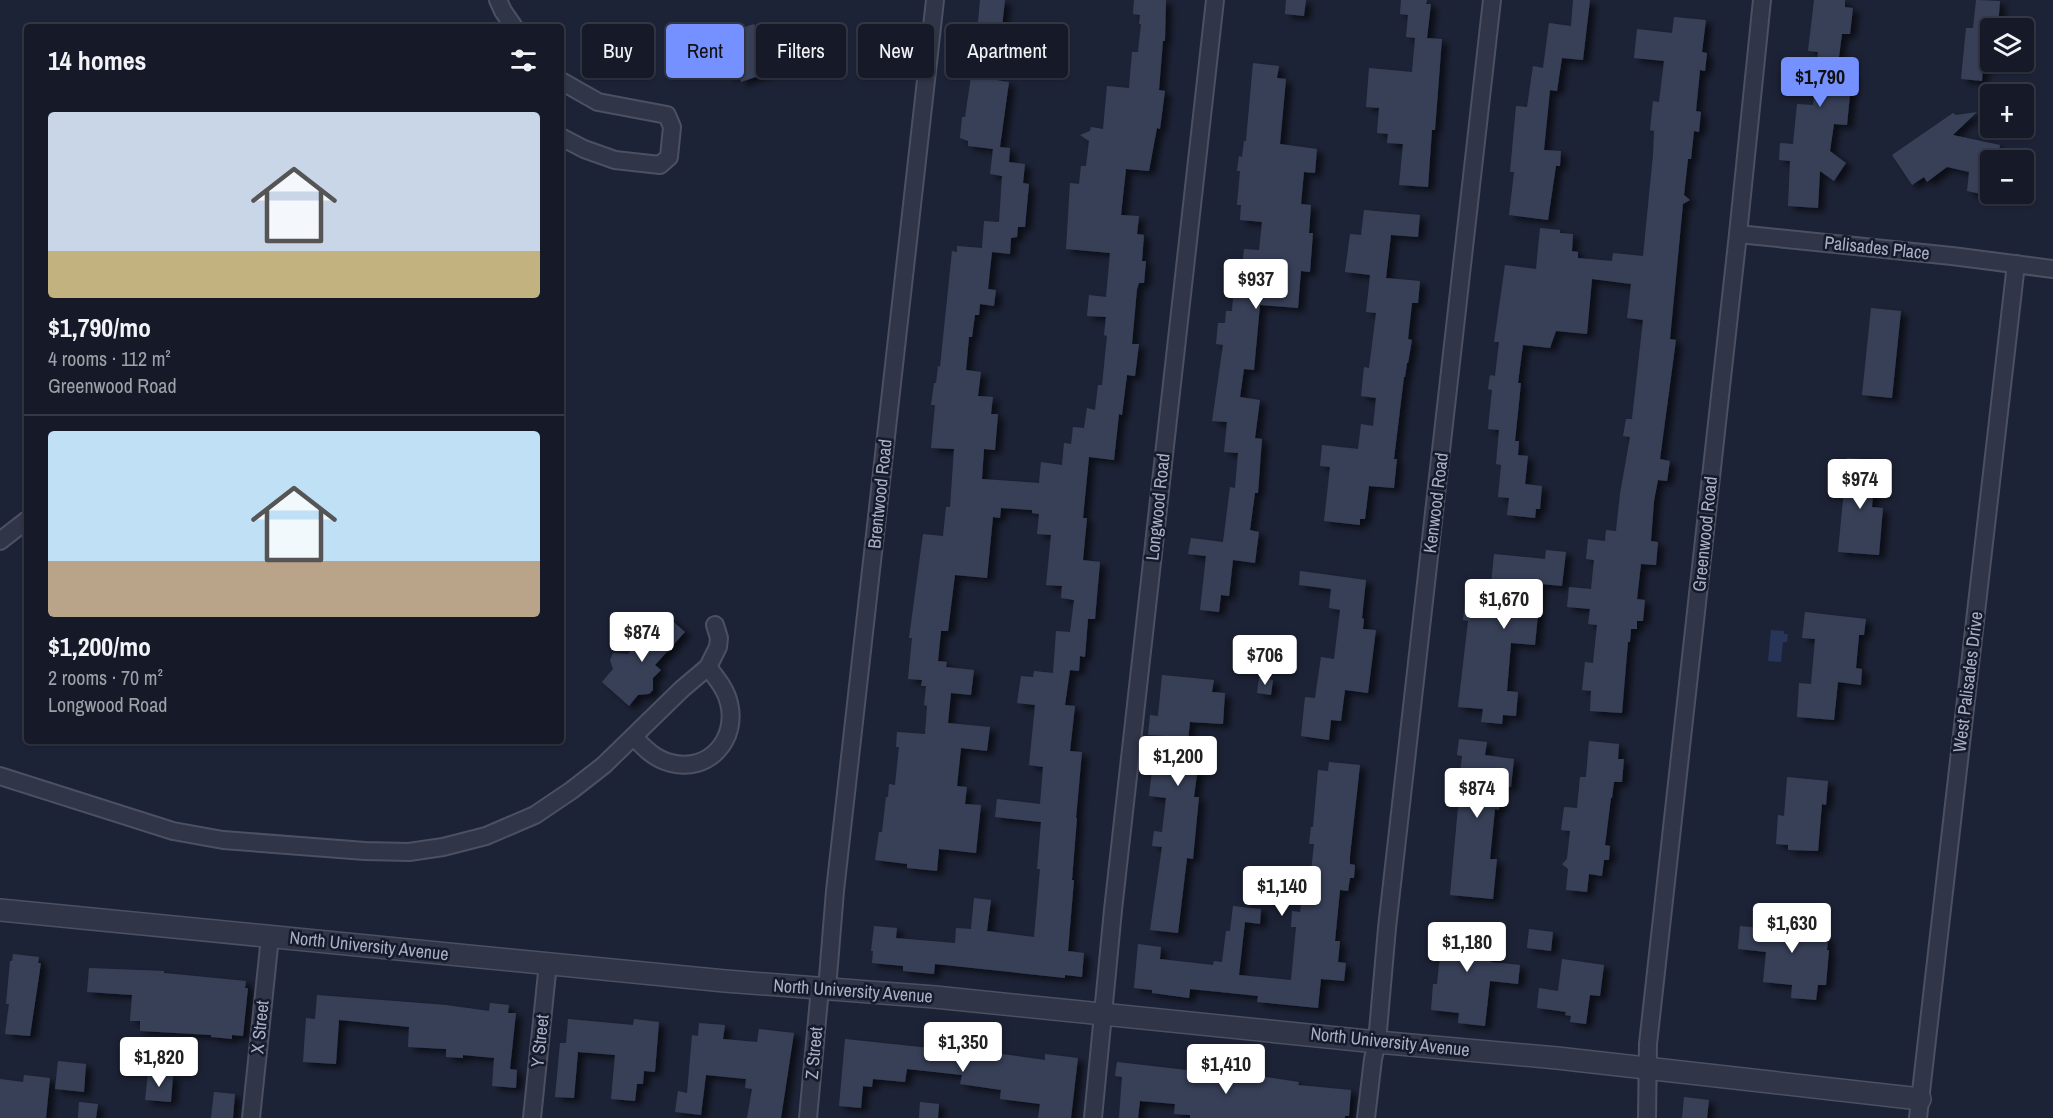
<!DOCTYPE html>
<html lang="en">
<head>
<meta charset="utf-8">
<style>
	body { margin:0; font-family:"Archivo Narrow",sans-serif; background:#232734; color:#f1f3f6; height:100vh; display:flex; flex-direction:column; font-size:22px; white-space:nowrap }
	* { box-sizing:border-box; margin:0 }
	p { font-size:20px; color:#9ea1a8 }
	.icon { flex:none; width:33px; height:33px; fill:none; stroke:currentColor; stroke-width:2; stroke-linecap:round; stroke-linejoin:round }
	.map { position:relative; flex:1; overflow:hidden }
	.details { position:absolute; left:24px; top:24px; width:540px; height:720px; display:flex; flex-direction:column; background:#161a28; border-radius:6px; box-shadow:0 2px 4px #0004,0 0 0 2px #353845 }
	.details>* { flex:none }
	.top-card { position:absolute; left:582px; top:24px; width:570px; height:54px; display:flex; gap:12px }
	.controls { position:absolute; left:1980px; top:18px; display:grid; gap:12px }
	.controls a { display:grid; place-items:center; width:54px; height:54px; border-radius:6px; background:#161a28; box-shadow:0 2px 4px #0004,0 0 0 2px #353845; font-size:30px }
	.price { position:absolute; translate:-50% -51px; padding:0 14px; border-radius:6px; background:#fff; color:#222; font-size:20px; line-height:39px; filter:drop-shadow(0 2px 3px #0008) }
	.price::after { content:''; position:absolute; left:50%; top:36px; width:18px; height:14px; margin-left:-9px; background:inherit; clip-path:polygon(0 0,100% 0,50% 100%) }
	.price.current { background:#7491ff; color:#111 }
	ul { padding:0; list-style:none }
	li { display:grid; align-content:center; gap:12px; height:318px; padding:0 24px }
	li+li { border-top:2px solid #353845 }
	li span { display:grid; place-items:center; height:186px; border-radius:6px; color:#555 }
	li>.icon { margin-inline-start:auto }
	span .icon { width:108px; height:108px; fill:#fffc; stroke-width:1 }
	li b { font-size:26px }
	h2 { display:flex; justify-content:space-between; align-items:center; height:72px; padding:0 24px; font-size:26px }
	.tag { padding:0 21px; border-radius:6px; background:#161a28; box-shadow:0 2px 4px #0004,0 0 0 2px #353845; font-size:21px; line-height:54px }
	.tag.current { background:#7491ff; color:#111 }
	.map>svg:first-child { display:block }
	.water { fill:#293459 }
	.building { fill:#384058; filter:url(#shadow) }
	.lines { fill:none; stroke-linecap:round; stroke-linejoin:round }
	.minor-casing { stroke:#4b5062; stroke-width:20 }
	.tertiary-casing { stroke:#4b5062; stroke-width:24 }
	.minor { stroke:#303547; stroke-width:16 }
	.tertiary { stroke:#303547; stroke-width:21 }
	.labels { text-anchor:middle; stroke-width:5; stroke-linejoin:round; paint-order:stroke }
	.street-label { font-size:18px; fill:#a9afc5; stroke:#161b2b }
</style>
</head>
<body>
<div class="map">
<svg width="2053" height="1118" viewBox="0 0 2053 1118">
	<defs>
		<filter id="shadow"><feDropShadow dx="6" dy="4" stdDeviation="3" flood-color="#0009"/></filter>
	</defs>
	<rect width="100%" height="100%" fill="#1d2336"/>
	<path class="water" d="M1771 630 1784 631V634H1788L1787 642H1783L1781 662 1768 661Z"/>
	<g class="building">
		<path d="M980 0H1005L996 80 1009 82 1000 147 1010 148 1009 162 1025 164 1023 183 1029 184 1025 227H1018L1017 237 1011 238 1010 254 992 252 988 289 996 290 994 306 980 304 979 315H975L972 337H969L966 370 981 372 978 396 993 397 991 414H998L995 450 984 449 982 479 1039 483 1041 462 1062 465 1064 443 1071 444 1073 427 1084 428 1087 408 1095 410 1098 385H1102L1107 336 1104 335 1106 317 1087 316 1089 295 1106 297 1110 253 1066 249 1070 183 1079 184 1081 166H1086L1089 141 1080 135 1090 131 1091 127 1103 129 1107 86 1129 88 1132 52H1138L1141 24H1139L1140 15 1133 14 1134 0H1166L1165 41H1163L1159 90 1165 91 1160 129 1157 128 1149 171 1126 169 1121 215 1139 216 1137 234 1144 235 1142 261H1146L1144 283H1139L1137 289 1132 344H1139L1135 376 1127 375 1122 415 1119 414 1114 460 1089 457 1083 518H1087L1083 560 1100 562 1095 619H1088L1085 657 1080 656 1079 671 1070 670 1065 705 1075 706 1070 751 1082 752 1076 818H1077L1072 880H1074L1068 951 1084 953 1082 977 1065 975V978L935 964 934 974 903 971V966L872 963 873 951H871L874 926 897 928 896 938 955 943 956 928 971 929 974 898 991 900 987 931 1034 937 1040 869H1037L1041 822 995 817 997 799 1040 804 1043 767 1029 765 1035 705 1017 703 1021 676 1033 677 1034 671 1053 673 1056 631 1070 632 1074 600 1061 598 1062 586 1046 585 1051 535 1037 534 1039 514 1032 513V510L1001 508 1000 518 993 517 987 578 955 575 948 631H941L938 661 947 662 946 667 974 670 971 695 951 693 948 723 990 727 987 751 961 748 957 786 967 787 965 804 981 805 976 853 939 849 937 871 907 868V864L875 860 879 832H882L886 797H888L889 784 895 785 899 747H896L897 732 925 734 927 706 924 705 926 686H921L922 680 908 679 912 638H909L923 534 943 536 946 507H950L954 449 931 448 935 405H931L934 383H936L938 366 940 367 952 251 957 252V246L982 248 984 221 999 222 1002 176 990 174 993 149 968 146V141L960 138 962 117H965L971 77H973Z"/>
		<path d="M1286 0H1306L1304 16 1285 14Z"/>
		<path d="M1401 0H1427L1426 4H1431L1427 38 1442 39 1435 130H1432L1428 187 1399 185 1403 144 1387 143 1388 134 1377 133 1379 108 1366 107 1369 68 1412 72 1415 38 1406 37 1408 15 1400 14Z"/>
		<path d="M1573 0H1590L1583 60 1562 58 1557 91 1550 90 1544 150 1561 151 1560 166H1556L1548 220 1509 215 1514 172H1510L1516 106 1527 107 1533 66 1543 68 1549 23 1571 26Z"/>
		<path d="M1814 0H1845V7L1853 8 1850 34H1842L1837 72 1852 74 1847 125 1834 124 1830 151 1846 163 1834 181 1820 171 1818 208 1788 206 1790 161 1779 160 1780 143 1793 144 1797 104 1813 105 1818 52 1808 51Z"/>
		<path d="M1976 0 2000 1 1998 28H1990V68L1983 67 1982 81 1961 79 1966 28H1973Z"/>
		<path d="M1674 17 1706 20 1702 52 1707 53 1705 71 1700 70 1696 111 1701 112 1699 132 1694 131 1691 159H1688L1684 195 1690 200 1683 204 1670 339 1676 340 1660 459 1670 461 1667 481 1658 480 1654 501 1651 541 1658 542 1656 565 1641 564 1637 599 1645 600 1643 621H1637V629H1631L1630 642H1628L1622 713 1590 711 1591 691 1582 690 1585 662 1593 663 1597 625 1588 624 1590 609 1567 607 1569 587 1591 589 1594 560 1586 559 1588 539 1605 541 1606 530 1616 531 1620 494 1630 437 1623 436 1626 419H1632L1643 320 1627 318 1631 284 1592 279 1587 334 1556 331 1550 348 1523 345 1518 383H1521L1515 441H1519L1518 455 1528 456 1525 484 1542 486 1540 509H1536L1535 518 1507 515 1509 498 1498 497 1501 465 1496 464 1499 430 1488 429 1492 390 1488 389 1490 375 1495 376 1499 342H1494L1505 265 1536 269 1540 228 1560 230V233L1573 234 1572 251 1578 252V258L1612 261 1613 253 1643 256 1653 155 1654 131 1650 130 1653 101 1659 102 1664 61 1634 58 1637 29 1672 33Z"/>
		<path d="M785 22 796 55 768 64 770 72 741 82 739 74 729 77 718 44 728 41 725 34 754 24 757 32Z"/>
		<path d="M1253 63 1279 66 1277 78 1286 79 1280 144 1317 149 1315 173 1304 172 1301 204 1311 205 1309 233H1313L1310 272 1301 271 1298 308 1260 305 1254 370 1244 369 1240 397 1260 400 1255 438 1262 439 1258 493H1255L1250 530 1259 532 1255 563 1233 560 1229 596 1221 595 1219 612 1200 610 1206 556 1188 554 1191 538 1223 542 1230 487 1235 488 1238 453 1224 452 1227 422 1212 421 1223 345 1216 344 1218 323H1225L1226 311H1232L1235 272 1237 273 1239 268H1242L1244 249 1259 250 1262 222 1240 220 1241 205H1237L1240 171H1237L1239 156 1242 157 1244 141H1246Z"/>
		<path d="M1977 112 1953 135 2000 145 1997 160H1990V196L1967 191 1969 172 1947 167 1927 182 1924 177 1912 185 1892 155 1953 113 1956 115Z"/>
		<path d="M1364 210 1420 215 1418 237 1391 235 1386 278 1420 281 1418 303H1412L1408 339 1412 340 1408 363H1407L1405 377H1404L1394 459H1397L1394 488 1369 486 1365 519H1360V525L1324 521 1330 467 1320 466 1322 445 1358 449 1361 424 1373 426 1376 398 1361 396 1364 367 1369 368 1376 313 1366 312 1370 275 1345 272 1350 234 1361 235Z"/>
		<path d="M1871 308 1901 311 1892 398 1862 395Z"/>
		<path d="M1847 458 1876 460 1872 507 1883 508 1879 555 1838 552Z"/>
		<path d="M1546 550 1566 552 1562 586 1541 584 1535 645 1511 643 1507 691 1518 692 1516 716 1503 715 1502 724 1481 722 1483 709 1458 707 1468 621 1463 620 1465 602 1489 605 1494 554 1545 559Z"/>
		<path d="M1300 571 1366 580 1362 618 1364 619 1363 629 1376 630 1368 693 1345 690 1341 721 1331 720 1329 740 1301 736 1305 697 1315 698 1321 657 1334 659 1340 610 1329 608 1331 589 1299 585Z"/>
		<path d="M1805 612 1866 619 1864 635H1859L1856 668 1862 669 1861 685 1838 682 1834 720 1797 717 1799 683 1811 684 1815 639 1802 638Z"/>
		<path d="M667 616 685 632 655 665 661 670 653 678V690L649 694 638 695 629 706 602 682 613 669 610 660 613 653 628 654 634 647 637 650Z"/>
		<path d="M1162 675 1214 680 1212 692 1225 693 1223 724 1190 722 1187 750 1200 752 1194 797H1199L1193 859 1187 858 1178 933 1150 930 1162 847 1152 846 1154 831 1162 832 1166 798 1149 796 1152 770 1161 771 1165 736 1148 735 1150 715 1158 716Z"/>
		<path d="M1259 678 1273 680 1271 695 1257 693Z"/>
		<path d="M1459 739 1487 742 1485 755 1514 759 1511 787 1502 786 1499 810 1495 809 1490 859H1497L1493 899 1450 895 1458 807H1456L1462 756 1457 755Z"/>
		<path d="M1589 741 1619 744 1618 759H1624L1622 782H1614L1612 798H1611L1605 845 1610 846 1609 860H1604L1602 876 1589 874 1587 892 1566 890 1568 869 1562 864 1567 859 1570 831 1561 830 1564 807 1577 808 1580 777H1586Z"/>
		<path d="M1329 762 1360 765 1350 856V864L1355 865 1354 878H1350L1348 891 1340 890 1335 941H1340L1338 962 1346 963 1344 981 1321 979 1318 1008 1257 1002 1258 996 1190 989 1189 998 1152 993V990L1134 988 1138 944 1161 947 1160 959 1213 965 1214 961 1222 962 1226 931H1230L1233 906 1261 909 1260 924 1245 922 1239 975 1291 980 1296 927H1291L1292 911 1300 912 1302 898 1308 899 1314 844H1309L1311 827H1313L1318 770 1328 771Z"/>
		<path d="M1787 777 1828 781 1826 805 1822 804 1818 851 1788 850V845L1776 844 1778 815 1784 816Z"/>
		<path d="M1792 907 1816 910 1813 936 1828 938 1827 950H1829L1826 985H1818L1816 1000 1791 998 1792 985 1763 982 1766 952 1738 949 1740 926 1789 931Z"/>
		<path d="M1443 924 1494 930 1491 962 1520 965 1518 984 1490 981 1485 1026 1458 1023 1459 1013 1431 1010 1433 984H1437L1440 955 1430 954 1431 938 1441 940Z"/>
		<path d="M1529 929 1553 932 1551 951 1527 948Z"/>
		<path d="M13 954 39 957 38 963H41L30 1036 5 1034 9 1004H6L10 961H12Z"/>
		<path d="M1562 959 1604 965 1600 996 1590 995 1586 1024 1570 1022 1571 1016 1565 1015 1566 1012 1537 1008 1539 988 1558 991Z"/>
		<path d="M89 968 164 971V973L246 981 245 988H248L243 1036 232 1035V1039L211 1037V1035L140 1031V1021H130L132 995 87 992Z"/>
		<path d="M317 995 446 1005 489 1011 490 1003 509 1005 508 1013H516L510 1069 517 1070 516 1088 492 1086 494 1058 463 1055V1058L446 1057V1049L408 1047 409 1027 339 1020 336 1064 303 1062 306 1018 315 1019Z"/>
		<path d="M568 1019 633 1025 634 1019 659 1022 655 1072 644 1071 643 1084H637L635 1101 611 1099 615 1055 578 1052 574 1098 555 1097 560 1043H566Z"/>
		<path d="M699 1023 725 1025 723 1039 757 1042 759 1029 794 1033 781 1118H747L752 1089 745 1088 746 1079 706 1075 701 1115 675 1112 678 1091 687 1093 692 1035 698 1036Z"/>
		<path d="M845 1039 920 1047 966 1051V1049L1045 1060V1054L1078 1058 1071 1118H1038L1040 1104 1000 1099 1001 1090 960 1084 962 1075 907 1069 905 1082 873 1079 872 1087 863 1086 861 1108 839 1106Z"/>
		<path d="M58 1061 86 1064 84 1092 55 1089Z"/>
		<path d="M1197 1061 1211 1063 1209 1077 1238 1081 1239 1073 1299 1082 1298 1085 1351 1090 1349 1116H1345V1118H1190V1115L1174 1114 1175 1104 1140 1101 1138 1118H1119L1122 1077 1115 1076 1117 1062 1195 1071Z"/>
		<path d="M148 1073 173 1076 171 1102 145 1100Z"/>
		<path d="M24 1075 50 1078 46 1118H0V1079L23 1082Z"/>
		<path d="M214 1092 235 1094 233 1118H211Z"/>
		<path d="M1684 1097 1709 1100 1707 1118H1682Z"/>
		<path d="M79 1102 98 1104 96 1118H78Z"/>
		<path d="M920 1102 939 1104 938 1118H919Z"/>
	</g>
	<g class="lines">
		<defs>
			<g id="minor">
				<path d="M498 0 503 11 514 27"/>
				<path d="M561 81 598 102 667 115 672 127 669 157 660 165 615 160 584 149 561 137"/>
				<path d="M1738 234 1952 256 2053 269"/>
				<path d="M0 541 27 520"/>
				<path d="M634 737C645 749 655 759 671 763 709 773 738 739 729 703 726 689 716 678 708 667"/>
				<path d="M0 776 173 831 223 840 365 851 409 852 443 847 486 836 535 815 572 790 604 765 682 689 708 667 718 647 719 638 715 625"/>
				<path d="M827 989 835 891 935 0"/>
				<path d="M251 1118 270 937"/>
				<path d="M532 1118 548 963"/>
				<path d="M808 1118 820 988"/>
				<path d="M1093 1118 1113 910 1215 0"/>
				<path d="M1366 1118 1373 1059 1377 1042 1387 928 1492 0"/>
				<path d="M1647 1118 1648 1044 1738 234 1762 0"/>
				<path d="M1918 1118 2016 264"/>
			</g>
			<path id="tertiary" d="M0 910 725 981 935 997 1377 1042 1557 1058 1920 1099"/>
		</defs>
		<use href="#minor" class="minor-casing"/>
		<use href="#tertiary" class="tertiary-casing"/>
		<use href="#minor" class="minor"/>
		<use href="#tertiary" class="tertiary"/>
	</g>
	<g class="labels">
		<g class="street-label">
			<text transform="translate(1877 248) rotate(6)" y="6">Palisades Place</text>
			<text transform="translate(880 494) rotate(-84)" y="6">Brentwood Road</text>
			<text transform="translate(1436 503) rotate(-83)" y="6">Kenwood Road</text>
			<text transform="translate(1158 507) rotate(-84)" y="6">Longwood Road</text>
			<text transform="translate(1705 534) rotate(-84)" y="6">Greenwood Road</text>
			<text transform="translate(1968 682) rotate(-83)" y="6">West Palisades Drive</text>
			<text transform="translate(369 946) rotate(6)" y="6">North University Avenue</text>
			<text transform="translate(853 991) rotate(4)" y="6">North University Avenue</text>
			<text transform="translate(260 1027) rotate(-84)" y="6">X Street</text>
			<text transform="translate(540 1041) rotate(-84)" y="6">Y Street</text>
			<text transform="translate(1390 1042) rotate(6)" y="6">North University Avenue</text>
			<text transform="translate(814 1053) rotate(-85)" y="6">Z Street</text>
		</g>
	</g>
</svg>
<div class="controls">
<a><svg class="icon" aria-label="layers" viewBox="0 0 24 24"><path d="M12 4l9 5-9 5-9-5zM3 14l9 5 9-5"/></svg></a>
<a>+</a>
<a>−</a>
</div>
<b class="price current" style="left:1820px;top:108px">$1,790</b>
<b class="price" style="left:1256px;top:310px">$937</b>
<b class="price" style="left:1860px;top:510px">$974</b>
<b class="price" style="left:1504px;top:630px">$1,670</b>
<b class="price" style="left:642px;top:663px">$874</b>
<b class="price" style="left:1265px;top:686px">$706</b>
<b class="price" style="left:1178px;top:787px">$1,200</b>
<b class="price" style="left:1477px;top:819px">$874</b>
<b class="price" style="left:1282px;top:917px">$1,140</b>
<b class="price" style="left:1792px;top:954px">$1,630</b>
<b class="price" style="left:1467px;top:973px">$1,180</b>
<b class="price" style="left:963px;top:1073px">$1,350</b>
<b class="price" style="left:159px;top:1088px">$1,820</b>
<b class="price" style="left:1226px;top:1095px">$1,410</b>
<div class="top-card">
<a class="tag">Buy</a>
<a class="tag current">Rent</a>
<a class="tag">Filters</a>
<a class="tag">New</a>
<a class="tag">Apartment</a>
</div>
<section class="details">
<h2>14 homes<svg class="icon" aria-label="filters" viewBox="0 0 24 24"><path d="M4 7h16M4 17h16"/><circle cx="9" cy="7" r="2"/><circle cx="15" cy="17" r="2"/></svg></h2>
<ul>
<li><span style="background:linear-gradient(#c9d6e8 75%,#c2b280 0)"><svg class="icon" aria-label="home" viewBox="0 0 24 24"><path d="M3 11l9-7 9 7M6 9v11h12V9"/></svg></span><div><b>$1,790/mo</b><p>4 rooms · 112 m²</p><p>Greenwood Road</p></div></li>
<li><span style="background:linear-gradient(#bfe0f5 70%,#b9a48a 0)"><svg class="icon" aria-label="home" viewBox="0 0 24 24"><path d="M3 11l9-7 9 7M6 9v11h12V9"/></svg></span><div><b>$1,200/mo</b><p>2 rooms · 70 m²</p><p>Longwood Road</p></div></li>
</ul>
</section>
</div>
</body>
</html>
